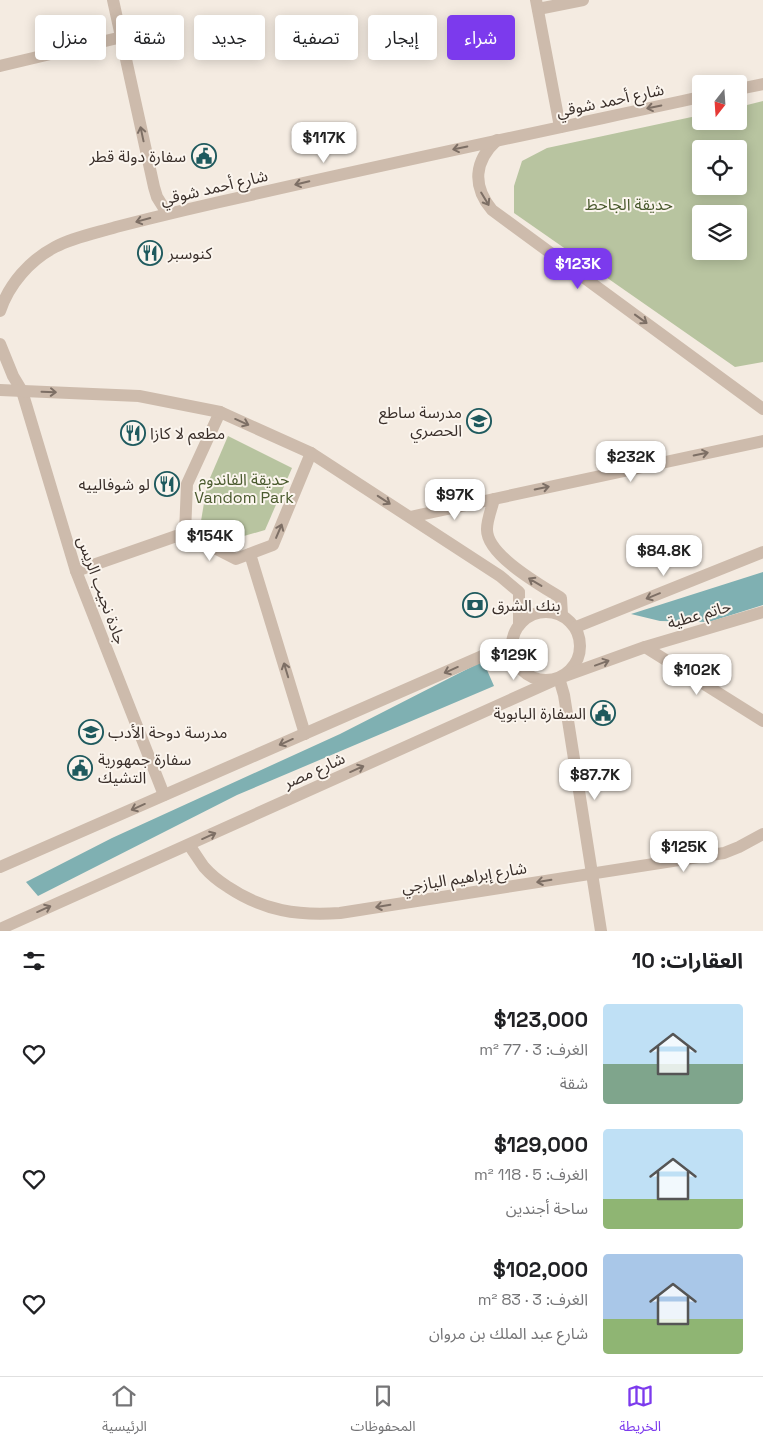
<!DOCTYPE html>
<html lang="ar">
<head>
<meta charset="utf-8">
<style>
	body { margin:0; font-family:"Space Grotesk","Noto Sans Arabic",sans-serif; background:#f6f6f6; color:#202124; direction:rtl; height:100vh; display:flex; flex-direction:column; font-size:19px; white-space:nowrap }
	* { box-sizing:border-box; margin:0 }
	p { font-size:16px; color:#757577 }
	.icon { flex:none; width:28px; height:28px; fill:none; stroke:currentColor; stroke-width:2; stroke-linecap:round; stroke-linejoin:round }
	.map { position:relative; height:931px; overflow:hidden; direction:ltr }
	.drawer { display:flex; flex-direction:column; background:#fff; flex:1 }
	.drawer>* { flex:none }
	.banner { position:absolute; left:15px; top:15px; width:500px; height:45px; direction:rtl; display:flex; gap:10px }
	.needle { width:32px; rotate:197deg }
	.buttons { position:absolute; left:692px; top:75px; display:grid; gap:10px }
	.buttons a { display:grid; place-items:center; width:55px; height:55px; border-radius:5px; background:#fff; box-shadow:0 2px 12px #0003; font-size:25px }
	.price { position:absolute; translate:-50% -42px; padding:0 11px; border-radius:10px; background:#fff; color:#222; font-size:16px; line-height:32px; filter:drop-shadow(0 1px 2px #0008) }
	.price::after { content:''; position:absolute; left:50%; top:30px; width:15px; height:11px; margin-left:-8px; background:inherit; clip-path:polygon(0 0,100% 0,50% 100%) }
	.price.on { background:#7c3aed; color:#fff }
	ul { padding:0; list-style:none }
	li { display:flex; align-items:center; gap:15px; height:125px; padding:0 20px }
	li span { display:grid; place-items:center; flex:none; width:140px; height:100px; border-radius:5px; color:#555 }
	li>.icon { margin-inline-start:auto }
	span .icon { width:60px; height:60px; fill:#fffc; stroke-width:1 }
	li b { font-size:21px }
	h2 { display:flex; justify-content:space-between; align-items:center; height:60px; padding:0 20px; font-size:21px }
	.chip { padding:0 18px; border-radius:5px; background:#fff; box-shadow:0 2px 12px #0003; font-size:18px; line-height:45px }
	.chip.on { background:#7c3aed; color:#fff }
	.dock { display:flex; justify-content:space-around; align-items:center; height:70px; border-top:1px solid #e0e0e0; background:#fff; font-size:14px; color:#757577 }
	.dock a { display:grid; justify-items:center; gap:2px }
	.dock .on { color:#7c3aed }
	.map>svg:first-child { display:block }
	.green { fill:#b8c4a0; fill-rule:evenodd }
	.water { fill:#7fb0b2 }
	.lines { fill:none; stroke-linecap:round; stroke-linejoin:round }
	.minor { stroke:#cdbbac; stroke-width:12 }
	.tertiary { stroke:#cdbbac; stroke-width:12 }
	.oneway { stroke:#7d6f65 }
	.labels { text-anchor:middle; stroke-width:4; stroke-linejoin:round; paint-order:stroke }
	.street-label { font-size:16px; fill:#3b302b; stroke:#fbf5ee }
	.poi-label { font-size:16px; fill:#3b302b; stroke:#fbf5ee; text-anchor:start }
	.park-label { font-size:16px; fill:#4a5a2e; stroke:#fbf5ee }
</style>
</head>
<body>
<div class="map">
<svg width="763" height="931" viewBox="0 0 763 931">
	<rect width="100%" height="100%" fill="#f4ebe1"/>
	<g class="green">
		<path d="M763 101V362L735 367 514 213V186L522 161 547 148 701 115V121H739V107ZM701 149H739V186H701ZM701 214H739V251H701Z"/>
		<path d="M228 436 292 468 265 530 237 538 201 521 207 485Z"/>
	</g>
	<g class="water">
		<path d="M763 572V605L709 622 660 621 631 614Z"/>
		<path d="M483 661 494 686 237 795 38 896 26 882 112 838 340 734Z"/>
	</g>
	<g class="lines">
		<g class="minor">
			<path d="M113 0 154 187 157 197 167 213"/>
			<path d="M538 9 583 0"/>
			<path d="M0 66 122 37"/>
			<path d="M497 140C474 161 472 186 492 210L763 409"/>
			<path d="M22 391 76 571 164 795"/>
			<path d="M220 412 187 484 185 533 236 559 273 545 311 453"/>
			<path d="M494 499 763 441"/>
			<path d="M250 554 305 734"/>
			<path d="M76 571 185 533"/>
			<path d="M559 678 564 695 601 931"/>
			<path d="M189 845C194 852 199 860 204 867 211 875 220 882 228 887 264 911 298 916 340 913L724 853 739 847 763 834"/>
		</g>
		<g class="tertiary">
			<path d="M536 0 560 127"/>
			<path d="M739 89 763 84"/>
			<path d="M0 311C9 284 30 260 55 247 74 237 96 233 116 227 162 215 209 204 255 194 404 160 552 129 701 97"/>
			<path d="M0 344 13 376 22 391"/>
			<path d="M0 390 139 396 220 412 311 453 500 576 519 592V625"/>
			<path d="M410 517 494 499C492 508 487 519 487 529 486 555 542 586 561 598L562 615"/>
			<circle cx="546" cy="646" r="34"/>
			<path d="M576 627 763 552"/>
			<path d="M645 647 763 721"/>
			<path d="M0 867 512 643"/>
			<path d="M0 929 559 678 645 647 763 612"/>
		</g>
	</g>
	<defs><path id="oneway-shaft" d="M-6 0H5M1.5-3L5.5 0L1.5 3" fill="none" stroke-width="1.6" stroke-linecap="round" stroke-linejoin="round" transform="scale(1.25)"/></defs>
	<g class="oneway">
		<use href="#oneway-shaft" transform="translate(654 107) rotate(168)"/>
		<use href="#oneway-shaft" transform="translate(142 134) rotate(-102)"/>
		<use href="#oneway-shaft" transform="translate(460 148) rotate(168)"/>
		<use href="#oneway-shaft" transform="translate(302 183) rotate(167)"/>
		<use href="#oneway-shaft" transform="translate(485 199) rotate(59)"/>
		<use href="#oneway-shaft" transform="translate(143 220) rotate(165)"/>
		<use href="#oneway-shaft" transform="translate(641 319) rotate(36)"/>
		<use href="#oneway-shaft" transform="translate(49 392) rotate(2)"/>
		<use href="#oneway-shaft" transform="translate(242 422) rotate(24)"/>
		<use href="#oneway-shaft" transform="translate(701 454) rotate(-12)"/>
		<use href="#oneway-shaft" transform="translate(542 488) rotate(-12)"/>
		<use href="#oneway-shaft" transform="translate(384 500) rotate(33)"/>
		<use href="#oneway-shaft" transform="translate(279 531) rotate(-67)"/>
		<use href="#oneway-shaft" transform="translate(535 582) rotate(-149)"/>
		<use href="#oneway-shaft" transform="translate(653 596) rotate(158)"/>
		<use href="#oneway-shaft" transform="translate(602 663) rotate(-20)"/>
		<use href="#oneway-shaft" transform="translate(286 670) rotate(-107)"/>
		<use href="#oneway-shaft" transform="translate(451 670) rotate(156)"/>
		<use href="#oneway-shaft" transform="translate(286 742) rotate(156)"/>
		<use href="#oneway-shaft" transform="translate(357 769) rotate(-24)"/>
		<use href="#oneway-shaft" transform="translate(138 807) rotate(156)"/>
		<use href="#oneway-shaft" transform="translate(209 836) rotate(-24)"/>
		<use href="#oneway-shaft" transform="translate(544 881) rotate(171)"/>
		<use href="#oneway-shaft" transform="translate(383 906) rotate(171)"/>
		<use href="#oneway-shaft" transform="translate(44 909) rotate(-24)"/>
	</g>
	<defs>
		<symbol id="civic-ring" viewBox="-11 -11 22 22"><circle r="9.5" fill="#fbf5ee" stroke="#1f5a5e" stroke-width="1.5"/><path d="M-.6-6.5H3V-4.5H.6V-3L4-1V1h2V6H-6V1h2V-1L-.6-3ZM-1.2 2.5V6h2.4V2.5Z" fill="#1f5a5e"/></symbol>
		<symbol id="restaurant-ring" viewBox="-11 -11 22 22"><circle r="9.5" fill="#fbf5ee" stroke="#1f5a5e" stroke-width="1.5"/><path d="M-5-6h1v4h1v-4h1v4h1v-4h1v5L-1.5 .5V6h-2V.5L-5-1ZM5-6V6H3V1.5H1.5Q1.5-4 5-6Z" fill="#1f5a5e"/></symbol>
		<symbol id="school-ring" viewBox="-11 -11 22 22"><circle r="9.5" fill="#fbf5ee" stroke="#1f5a5e" stroke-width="1.5"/><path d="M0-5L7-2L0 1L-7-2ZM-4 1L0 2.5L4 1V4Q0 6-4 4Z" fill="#1f5a5e"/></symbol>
		<symbol id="bank-ring" viewBox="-11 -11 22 22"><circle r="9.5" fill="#fbf5ee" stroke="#1f5a5e" stroke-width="1.5"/><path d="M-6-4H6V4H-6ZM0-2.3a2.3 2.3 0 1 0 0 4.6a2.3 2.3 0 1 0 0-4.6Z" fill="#1f5a5e"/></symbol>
	</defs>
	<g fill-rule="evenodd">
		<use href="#civic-ring" x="190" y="142" width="28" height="28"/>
		<use href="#restaurant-ring" x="136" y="239" width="28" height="28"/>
		<use href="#school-ring" x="465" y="407" width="28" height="28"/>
		<use href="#restaurant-ring" x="119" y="419" width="28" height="28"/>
		<use href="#restaurant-ring" x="153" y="470" width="28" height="28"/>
		<use href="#bank-ring" x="461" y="591" width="28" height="28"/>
		<use href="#civic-ring" x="589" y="699" width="28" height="28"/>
		<use href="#school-ring" x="77" y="718" width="28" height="28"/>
		<use href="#civic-ring" x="66" y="754" width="28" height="28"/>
	</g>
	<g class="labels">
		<g class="street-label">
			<text transform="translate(610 100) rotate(-12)" y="6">شارع أحمد شوقي</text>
			<text transform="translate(214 187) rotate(-13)" y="6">شارع أحمد شوقي</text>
			<text transform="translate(102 590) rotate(70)" y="6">جادة نجيب الريس</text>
			<text transform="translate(699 614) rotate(-16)" y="6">حاتم عطية</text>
			<text transform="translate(314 770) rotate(-24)" y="6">شارع مصر</text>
			<text transform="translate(464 877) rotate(-9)" y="6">شارع إبراهيم اليازجي</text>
		</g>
		<g class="poi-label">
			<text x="186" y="162" text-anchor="end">سفارة دولة قطر</text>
			<text x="168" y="259">كنوسبر</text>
			<text x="462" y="418" text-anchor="end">مدرسة ساطع<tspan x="462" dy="18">الحصري</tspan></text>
			<text x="150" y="439">مطعم لا كازا</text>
			<text x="150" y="490" text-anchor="end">لو شوفالييه</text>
			<text x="492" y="611">بنك الشرق</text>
			<text x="586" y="719" text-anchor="end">السفارة البابوية</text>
			<text x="108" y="738">مدرسة دوحة الأدب</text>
			<text x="98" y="765">سفارة جمهورية<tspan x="98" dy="18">التشيك</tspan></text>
		</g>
		<g class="park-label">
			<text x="629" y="210">حديقة الجاحظ</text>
			<text x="244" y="485">حديقة الفاندوم<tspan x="244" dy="18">Vandom Park</tspan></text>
		</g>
	</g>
</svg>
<div class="buttons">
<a><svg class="needle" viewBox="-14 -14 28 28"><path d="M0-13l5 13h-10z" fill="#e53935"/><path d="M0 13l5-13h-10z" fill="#757577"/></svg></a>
<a><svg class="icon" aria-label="locate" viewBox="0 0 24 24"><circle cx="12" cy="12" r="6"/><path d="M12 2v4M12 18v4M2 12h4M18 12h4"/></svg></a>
<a><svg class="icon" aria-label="layers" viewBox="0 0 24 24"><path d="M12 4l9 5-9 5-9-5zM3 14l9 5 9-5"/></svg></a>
</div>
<b class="price" style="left:324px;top:164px">$117K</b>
<b class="price on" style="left:578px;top:290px">$123K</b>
<b class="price" style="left:631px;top:483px">$232K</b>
<b class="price" style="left:455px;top:521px">$97K</b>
<b class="price" style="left:210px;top:562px">$154K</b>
<b class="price" style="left:664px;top:577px">$84.8K</b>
<b class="price" style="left:514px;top:681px">$129K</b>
<b class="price" style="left:697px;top:696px">$102K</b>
<b class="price" style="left:595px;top:801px">$87.7K</b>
<b class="price" style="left:684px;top:873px">$125K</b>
<div class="banner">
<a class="chip on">شراء</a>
<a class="chip">إيجار</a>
<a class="chip">تصفية</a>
<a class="chip">جديد</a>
<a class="chip">شقة</a>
<a class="chip">منزل</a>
</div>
</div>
<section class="drawer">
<h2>العقارات: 10<svg class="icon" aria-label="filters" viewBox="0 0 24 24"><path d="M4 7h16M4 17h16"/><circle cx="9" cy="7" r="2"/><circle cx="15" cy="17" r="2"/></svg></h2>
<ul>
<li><span style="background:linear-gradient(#bfe0f5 60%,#7fa58c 0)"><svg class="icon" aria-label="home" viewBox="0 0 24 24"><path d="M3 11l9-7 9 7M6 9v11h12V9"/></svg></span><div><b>$123,000</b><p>الغرف: 3 · 77 m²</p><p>شقة</p></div><svg class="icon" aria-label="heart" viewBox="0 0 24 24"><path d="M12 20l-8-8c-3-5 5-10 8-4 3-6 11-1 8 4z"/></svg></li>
<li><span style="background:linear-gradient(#bfe0f5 70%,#8fb573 0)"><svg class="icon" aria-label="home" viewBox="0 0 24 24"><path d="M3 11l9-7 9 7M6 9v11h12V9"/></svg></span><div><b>$129,000</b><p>الغرف: 5 · 118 m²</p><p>ساحة أجندين</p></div><svg class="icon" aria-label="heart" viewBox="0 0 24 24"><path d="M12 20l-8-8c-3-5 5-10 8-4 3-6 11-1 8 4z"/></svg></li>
<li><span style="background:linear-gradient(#a9c7e8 65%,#8fb573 0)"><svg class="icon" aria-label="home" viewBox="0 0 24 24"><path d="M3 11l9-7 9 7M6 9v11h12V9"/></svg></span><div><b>$102,000</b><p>الغرف: 3 · 83 m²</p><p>شارع عبد الملك بن مروان</p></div><svg class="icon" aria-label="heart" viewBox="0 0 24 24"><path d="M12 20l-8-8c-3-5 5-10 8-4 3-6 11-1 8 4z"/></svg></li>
</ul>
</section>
<nav class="dock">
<a class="on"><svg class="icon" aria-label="map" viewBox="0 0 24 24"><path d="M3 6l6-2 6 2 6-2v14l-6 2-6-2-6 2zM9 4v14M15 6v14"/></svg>الخريطة</a>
<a><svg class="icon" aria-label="saved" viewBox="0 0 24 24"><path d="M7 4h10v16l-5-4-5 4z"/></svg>المحفوظات</a>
<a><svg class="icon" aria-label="home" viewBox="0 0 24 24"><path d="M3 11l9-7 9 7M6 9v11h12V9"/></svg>الرئيسية</a>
</nav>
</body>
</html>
